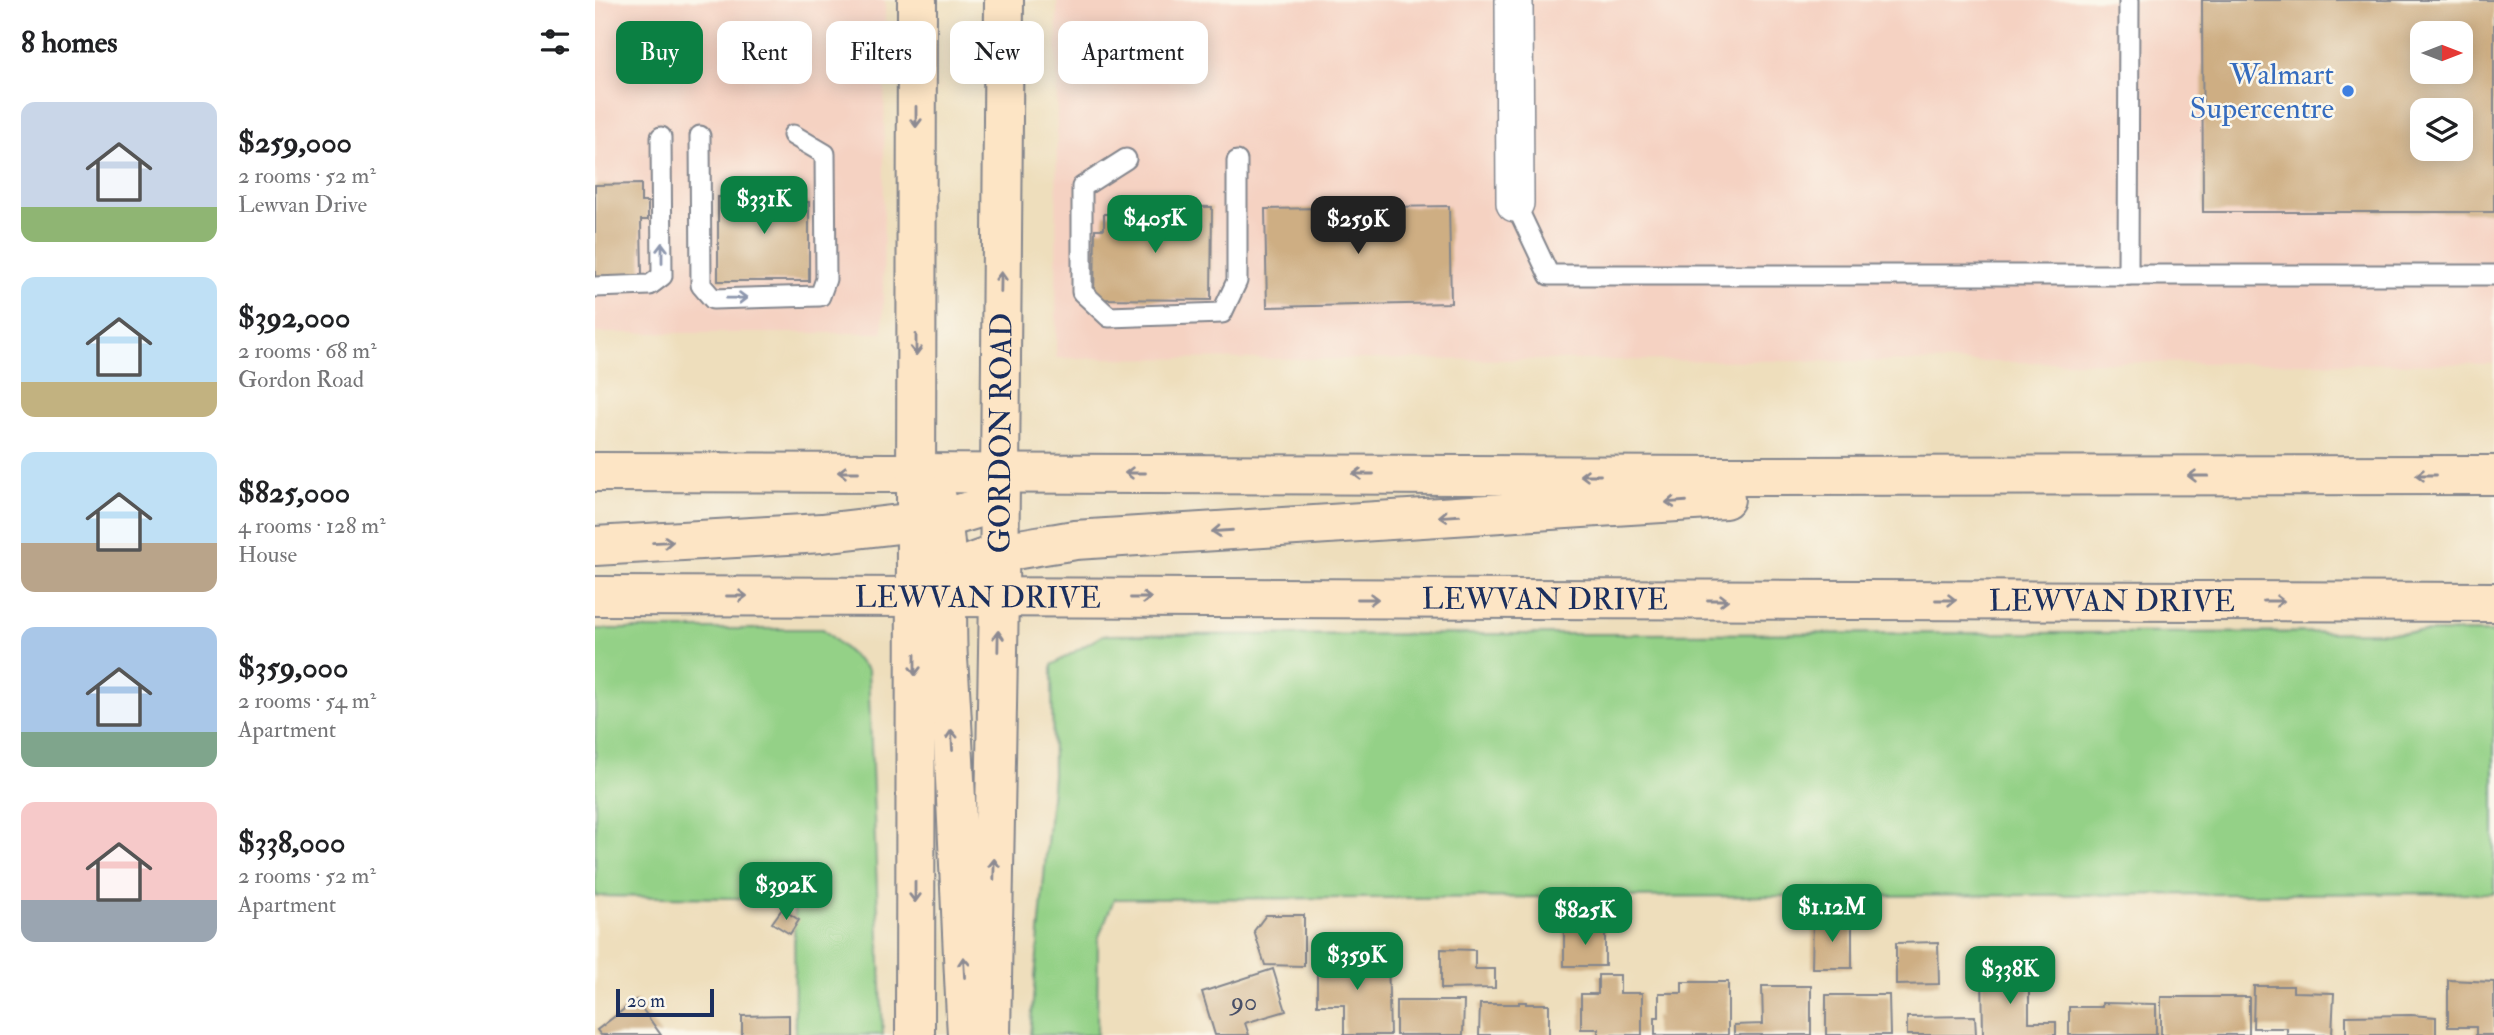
<!DOCTYPE html>
<html lang="en">
<head>
<meta charset="utf-8">
<style>
	body { margin:0; font-family:"IM FELL Double Pica",serif; background:#f6f6f6; color:#202124; height:100vh; display:flex; flex-direction:column; font-size:26px; white-space:nowrap }
	* { box-sizing:border-box; margin:0 }
	p { font-size:23px; color:#757577 }
	.icon { flex:none; width:38px; height:38px; fill:none; stroke:currentColor; stroke-width:2; stroke-linecap:round; stroke-linejoin:round }
	.map { position:relative; flex:1; overflow:hidden }
	.drawer { display:flex; flex-direction:column; background:#fff; width:595px }
	.drawer>* { flex:none }
	.guide { position:absolute; left:21px; top:21px; width:665px; height:63px; display:flex; gap:14px }
	.needle { width:46px; rotate:90deg }
	.tools { position:absolute; left:1815px; top:21px; display:grid; gap:14px }
	.tools a { display:grid; place-items:center; width:63px; height:63px; border-radius:14px; background:#fff; box-shadow:0 4px 18px #0003; font-size:35px }
	.scale { position:absolute; left:21px; bottom:18px; width:98px; box-sizing:border-box; padding-left:7px; border:4px solid #1b2f5e; border-top:0; font-size:19px; line-height:24px; white-space:nowrap; color:#1b2f5e; -webkit-text-stroke:5px #fbf7ec; paint-order:stroke }
	.price { position:absolute; translate:-50% -60px; padding:0 16px; border-radius:14px; background:#0b8043; color:#fff; font-size:23px; line-height:46px; filter:drop-shadow(0 2px 4px #0008) }
	.price::after { content:''; position:absolute; left:50%; top:42px; width:21px; height:16px; margin-left:-10px; background:inherit; clip-path:polygon(0 0,100% 0,50% 100%) }
	.price.current { background:#222; color:#fff }
	ul { padding:0; list-style:none }
	li { display:flex; align-items:center; gap:21px; height:175px; padding:0 21px }
	li span { display:grid; place-items:center; flex:none; width:196px; height:140px; border-radius:14px; color:#555 }
	li>.icon { margin-inline-start:auto }
	span .icon { width:84px; height:84px; fill:#fffc; stroke-width:1 }
	li b { font-size:30px }
	h2 { display:flex; justify-content:space-between; align-items:center; height:84px; padding:0 21px; font-size:30px }
	.pill { padding:0 24px; border-radius:14px; background:#fff; box-shadow:0 4px 18px #0003; font-size:24px; line-height:63px }
	.pill.current { background:#0b8043; color:#fff }
	main { display:flex; flex:1; min-height:0 }
	.map>svg:first-child { display:block }
	.built { fill:#f5d2c2; fill-rule:evenodd }
	.green { fill:#94d187; stroke:#588072; stroke-width:2 }
	.building { fill:#ceae83; fill-rule:evenodd }
	.lines { fill:none; stroke-linecap:round; stroke-linejoin:round }
	.lane-casing { stroke:#84868d; stroke-width:23 }
	.street-casing { stroke:#84868d; stroke-width:40 }
	.secondary-casing { stroke:#84868d; stroke-width:42 }
	.lane { stroke:#fff; stroke-width:19 }
	.street { stroke:#fff; stroke-width:37 }
	.secondary { stroke:#fde5c5; stroke-width:38 }
	.oneway { stroke:#8c8a92 }
	.oneway2 { stroke:#8d97ae }
	.shop-dot { fill:#3f7fe0; stroke:#fbf7ec; stroke-width:2.5 }
	.labels { text-anchor:middle; stroke-width:5; stroke-linejoin:round; paint-order:stroke }
	.number-label { font-size:26px; fill:#484f67 }
	.shop-label { font-size:30px; fill:#366cbe; stroke:#fbf7ec; text-anchor:end }
	.street-label { font-size:30px; fill:#1b2f5e; stroke:#fbf7ec }
</style>
</head>
<body>
<main>
<section class="drawer">
<h2>8 homes<svg class="icon" aria-label="filters" viewBox="0 0 24 24"><path d="M4 7h16M4 17h16"/><circle cx="9" cy="7" r="2"/><circle cx="15" cy="17" r="2"/></svg></h2>
<ul>
<li><span style="background:linear-gradient(#c9d6e8 75%,#8fb573 0)"><svg class="icon" aria-label="home" viewBox="0 0 24 24"><path d="M3 11l9-7 9 7M6 9v11h12V9"/></svg></span><div><b>$259,000</b><p>2 rooms · 52 m²</p><p>Lewvan Drive</p></div></li>
<li><span style="background:linear-gradient(#bfe0f5 75%,#c2b280 0)"><svg class="icon" aria-label="home" viewBox="0 0 24 24"><path d="M3 11l9-7 9 7M6 9v11h12V9"/></svg></span><div><b>$392,000</b><p>2 rooms · 68 m²</p><p>Gordon Road</p></div></li>
<li><span style="background:linear-gradient(#bfe0f5 65%,#b9a48a 0)"><svg class="icon" aria-label="home" viewBox="0 0 24 24"><path d="M3 11l9-7 9 7M6 9v11h12V9"/></svg></span><div><b>$825,000</b><p>4 rooms · 128 m²</p><p>House</p></div></li>
<li><span style="background:linear-gradient(#a9c7e8 75%,#7fa58c 0)"><svg class="icon" aria-label="home" viewBox="0 0 24 24"><path d="M3 11l9-7 9 7M6 9v11h12V9"/></svg></span><div><b>$359,000</b><p>2 rooms · 54 m²</p><p>Apartment</p></div></li>
<li><span style="background:linear-gradient(#f6c9c9 70%,#9aa5b1 0)"><svg class="icon" aria-label="home" viewBox="0 0 24 24"><path d="M3 11l9-7 9 7M6 9v11h12V9"/></svg></span><div><b>$338,000</b><p>2 rooms · 52 m²</p><p>Apartment</p></div></li>
</ul>
</section>
<div class="map">
<svg width="1899" height="1035" viewBox="0 0 1899 1035">
	<rect width="100%" height="100%" fill="#fbf7ec"/>
	<filter id="ink" filterUnits="userSpaceOnUse"><feTurbulence type="fractalNoise" baseFrequency=".0143" numOctaves="2"/><feDisplacementMap in="SourceGraphic" scale="14" xChannelSelector="R" yChannelSelector="G"/><feConvolveMatrix kernelMatrix="1 2 1 2 8 2 1 2 1" color-interpolation-filters="sRGB"/></filter>
	<filter id="wash" filterUnits="userSpaceOnUse"><feTurbulence type="fractalNoise" baseFrequency=".00686" numOctaves="4" result="noise"/><feDisplacementMap in="SourceGraphic" scale="28" xChannelSelector="R" yChannelSelector="G"/><feGaussianBlur stdDeviation="1.57" result="paint"/><feColorMatrix in="noise" values="0 0 0 0 0 0 0 0 0 0 0 0 0 0 0 0 0 1.4 0 .05"/><feComposite in="paint" operator="in"/></filter>
	<g filter="url(#wash)">
		<rect width="100%" height="100%" fill="#eedebc"/>
		<g class="built">
			<path d="M0 0H290L288 333H0Z"/>
			<path d="M462 0H1899V364L461 358ZM1827 33H1866V72H1827ZM1827 110H1866V149H1827Z"/>
		</g>
		<g class="green">
			<path d="M0 629H228L273 670 288 1035H200L199 899 0 896Z"/>
			<path d="M1899 632V893L519 899 503 939 502 1035H435L458 775 457 665 508 635Z"/>
		</g>
		<g id="blocks">
			<g class="building">
				<path d="M1607 0H1899V212H1608ZM1827 33H1866V72H1827ZM1827 110H1866V149H1827Z"/>
				<path d="M46 184V202H53V220H46L47 276 0 277V185Z"/>
				<path d="M158 184H198V202H214V281H123V197H159Z"/>
				<path d="M559 206 617 207 616 300 499 299 500 229H509V214H559Z"/>
				<path d="M854 206 856 303 672 307 670 209Z"/>
				<path d="M187 909 204 920 195 934 177 923Z"/>
				<path d="M671 915H709V966L670 965 659 931Z"/>
				<path d="M1257 918V968H1217L1218 920Z"/>
				<path d="M1010 927V966H969V928Z"/>
				<path d="M1343 942 1344 984 1301 985V943Z"/>
				<path d="M846 949 880 950V969H900V988L846 989Z"/>
				<path d="M756 957H793L795 1035H749V1005H722V959Z"/>
				<path d="M678 969 691 1011 650 1023 654 1035H620L607 992Z"/>
				<path d="M1387 971H1434V1022H1461V1035H1388Z"/>
				<path d="M1003 975H1025V993H1047V1035H1003V1029H986V994H1003Z"/>
				<path d="M1853 980 1899 982V1035H1881V1027H1853Z"/>
				<path d="M1087 982H1133V1035H1060V1017H1064V993H1087Z"/>
				<path d="M1167 986H1216V1035H1139V1025L1168 1024Z"/>
				<path d="M1659 986H1698V992L1739 993 1737 1035H1692V1028H1658Z"/>
				<path d="M1231 995H1294L1295 1035H1231Z"/>
				<rect x="1566" y="997" width="88" height="38"/>
				<path d="M41 1000 66 1035H6L2 1030Z"/>
				<path d="M801 1001H869L868 1035H801Z"/>
				<path d="M924 1002H931V1004H954V1035H884L885 1004H924Z"/>
				<path d="M1507 1003 1561 1004V1035H1474V1007H1507Z"/>
				<path d="M194 1015V1035H147V1016Z"/>
				<path d="M1816 1015 1841 1017V1035H1751V1016Z"/>
				<path d="M1380 1016 1381 1035H1312V1017Z"/>
			</g>
		</g>
	</g>
	<g filter="url(#ink)">
		<use href="#blocks" fill-opacity="0" stroke="#84868d" stroke-width="2"/>
		<g class="lines">
			<defs>
				<g id="lane">
					<path d="M105 136 106 285 118 299 225 296 231 279 230 154 198 135"/>
					<path d="M531 159 487 187V292L514 317 627 313 642 281V161"/>
					<path d="M920 203 954 275H1899"/>
					<path d="M1533 275 1534 0"/>
					<path d="M0 287 55 285 67 276 66 137"/>
				</g>
				<path id="street" d="M919 0 920 203"/>
				<g id="secondary">
					<path d="M0 472 1137 476 1899 475"/>
					<path d="M334 481C358 518 350 612 353 659 362 784 365 910 372 1035"/>
					<path d="M0 546 227 533 347 519 384 508 393 501 404 473"/>
					<path id="s1" d="M0 596 1899 602"/>
					<path d="M320 596C336 587 357 571 372 565 411 548 440 547 480 540L1130 499"/>
					<path d="M320 1035 322 0"/>
					<path id="s2" d="M396 1035 404 597 409 0"/>
				</g>
			</defs>
			<use href="#lane" class="lane-casing"/>
			<use href="#street" class="street-casing"/>
			<use href="#secondary" class="secondary-casing"/>
			<use href="#lane" class="lane"/>
			<use href="#street" class="street"/>
			<use href="#secondary" class="secondary"/>
		</g>
		<defs><path id="oneway-shaft" d="M-6 0H5M1.5-3L5.5 0L1.5 3" fill="none" stroke-width="1.6" stroke-linecap="round" stroke-linejoin="round" transform="scale(1.75)"/></defs>
		<g class="oneway">
			<use href="#oneway-shaft" transform="translate(321 117) rotate(90)"/>
			<use href="#oneway-shaft" transform="translate(406 282) rotate(-89)"/>
			<use href="#oneway-shaft" transform="translate(321 345) rotate(90)"/>
			<use href="#oneway-shaft" transform="translate(253 472) rotate(-180)"/>
			<use href="#oneway-shaft" transform="translate(540 473) rotate(-180)"/>
			<use href="#oneway-shaft" transform="translate(768 474) rotate(-180)"/>
			<use href="#oneway-shaft" transform="translate(995 475) rotate(-180)"/>
			<use href="#oneway-shaft" transform="translate(1831 475) rotate(180)"/>
			<use href="#oneway-shaft" transform="translate(1603 476) rotate(180)"/>
			<use href="#oneway-shaft" transform="translate(1081 502) rotate(176)"/>
			<use href="#oneway-shaft" transform="translate(854 516) rotate(176)"/>
			<use href="#oneway-shaft" transform="translate(627 531) rotate(176)"/>
			<use href="#oneway-shaft" transform="translate(68 542) rotate(-3)"/>
			<use href="#oneway-shaft" transform="translate(142 596)"/>
			<use href="#oneway-shaft" transform="translate(546 598)"/>
			<use href="#oneway-shaft" transform="translate(773 599)"/>
			<use href="#oneway-shaft" transform="translate(1123 600)"/>
			<use href="#oneway-shaft" transform="translate(1351 600)"/>
			<use href="#oneway-shaft" transform="translate(1679 601)"/>
			<use href="#oneway-shaft" transform="translate(403 641) rotate(-89)"/>
			<use href="#oneway-shaft" transform="translate(320 665) rotate(90)"/>
			<use href="#oneway-shaft" transform="translate(357 740) rotate(-93)"/>
			<use href="#oneway-shaft" transform="translate(399 869) rotate(-89)"/>
			<use href="#oneway-shaft" transform="translate(320 892) rotate(90)"/>
			<use href="#oneway-shaft" transform="translate(369 967) rotate(-93)"/>
		</g>
		<g class="oneway2">
			<use href="#oneway-shaft" transform="translate(67 253) rotate(-90)"/>
			<use href="#oneway-shaft" transform="translate(142 298) rotate(-1)"/>
		</g>
	</g>
	<circle class="shop-dot" cx="1753" cy="91" r="7"/>
	<g class="labels">
		<g class="number-label">
			<text x="649" y="1010">90</text>
		</g>
		<g class="shop-label">
			<text x="1739" y="84">Walmart<tspan x="1739" dy="34">Supercentre</tspan></text>
		</g>
		<g class="street-label">
			<text dy="10" stroke="none"><textPath href="#s2" startOffset="602">GORDON ROAD</textPath></text>
			<text dy="10" stroke="none"><textPath href="#s1" startOffset="383">LEWVAN DRIVE</textPath></text>
			<text dy="10" stroke="none"><textPath href="#s1" startOffset="950">LEWVAN DRIVE</textPath></text>
			<text dy="10" stroke="none"><textPath href="#s1" startOffset="1517">LEWVAN DRIVE</textPath></text>
		</g>
	</g>
</svg>
<div class="tools">
<a><svg class="needle" viewBox="-14 -14 28 28"><path d="M0-13l5 13h-10z" fill="#e53935"/><path d="M0 13l5-13h-10z" fill="#757577"/></svg></a>
<a><svg class="icon" aria-label="layers" viewBox="0 0 24 24"><path d="M12 4l9 5-9 5-9-5zM3 14l9 5 9-5"/></svg></a>
</div>
<div class="scale">20 m</div>
<b class="price" style="left:169px;top:236px">$331K</b>
<b class="price" style="left:560px;top:255px">$405K</b>
<b class="price current" style="left:763px;top:256px">$259K</b>
<b class="price" style="left:191px;top:922px">$392K</b>
<b class="price" style="left:1237px;top:944px">$1.12M</b>
<b class="price" style="left:990px;top:947px">$825K</b>
<b class="price" style="left:762px;top:992px">$359K</b>
<b class="price" style="left:1415px;top:1006px">$338K</b>
<div class="guide">
<a class="pill current">Buy</a>
<a class="pill">Rent</a>
<a class="pill">Filters</a>
<a class="pill">New</a>
<a class="pill">Apartment</a>
</div>
</div>
</main>
</body>
</html>
